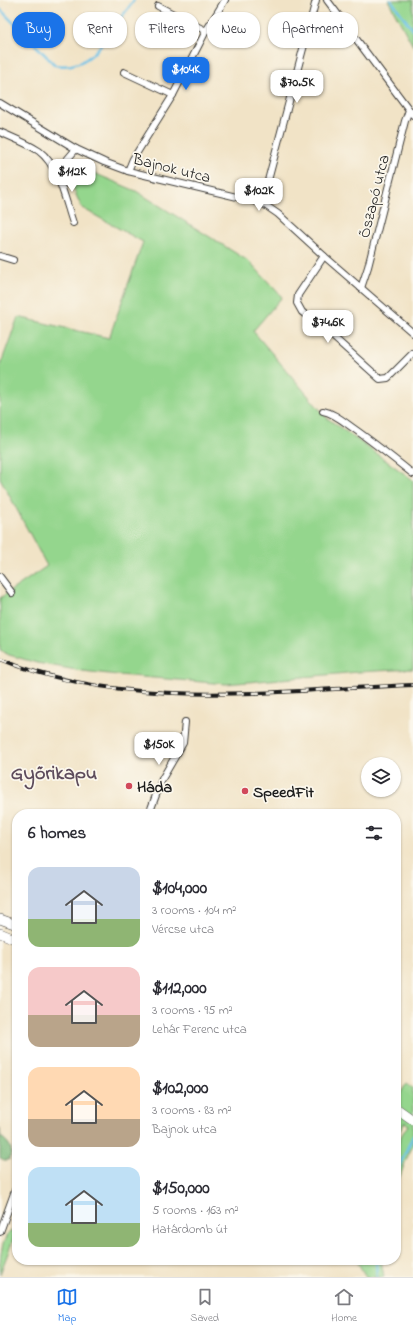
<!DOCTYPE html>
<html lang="en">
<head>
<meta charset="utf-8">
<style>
	body { margin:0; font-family:"Indie Flower",sans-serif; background:#f2f2f3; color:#2b2b33; height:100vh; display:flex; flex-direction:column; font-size:15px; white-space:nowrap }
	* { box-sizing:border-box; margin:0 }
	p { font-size:13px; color:#7c7c81 }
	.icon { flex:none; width:22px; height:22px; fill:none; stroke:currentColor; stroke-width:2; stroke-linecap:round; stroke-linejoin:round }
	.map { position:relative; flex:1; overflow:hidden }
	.panel { position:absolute; left:12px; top:809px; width:389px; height:456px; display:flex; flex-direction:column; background:#fff; border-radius:16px; box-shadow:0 1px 3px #0004 }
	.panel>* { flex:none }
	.banner { position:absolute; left:12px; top:12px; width:389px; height:36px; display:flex; gap:8px }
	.tools { position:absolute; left:361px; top:757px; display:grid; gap:8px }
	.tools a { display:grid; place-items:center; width:40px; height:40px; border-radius:50%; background:#fff; box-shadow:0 1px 3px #0004; font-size:20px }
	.price { position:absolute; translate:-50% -34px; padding:0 9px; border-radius:8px; background:#fff; color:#222; font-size:13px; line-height:26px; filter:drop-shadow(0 1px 2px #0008) }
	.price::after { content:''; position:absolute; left:50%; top:24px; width:12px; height:9px; margin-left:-6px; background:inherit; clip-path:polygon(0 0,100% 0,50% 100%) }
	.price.on { background:#1a73e8; color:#fff }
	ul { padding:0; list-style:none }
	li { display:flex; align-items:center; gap:12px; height:100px; padding:0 16px }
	li span { display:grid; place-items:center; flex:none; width:112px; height:80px; border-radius:12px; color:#555 }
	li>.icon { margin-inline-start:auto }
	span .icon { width:48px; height:48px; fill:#fffc; stroke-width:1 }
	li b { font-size:17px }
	h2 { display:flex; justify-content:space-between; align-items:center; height:48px; padding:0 16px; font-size:17px }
	.chip { padding:0 14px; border-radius:16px; background:#fff; box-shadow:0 1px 3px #0004; font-size:14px; line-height:36px }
	.chip.on { background:#1a73e8; color:#fff }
	.menu { display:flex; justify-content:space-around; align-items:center; height:56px; border-top:1px solid #e1e1e2; background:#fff; font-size:11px; color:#7c7c81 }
	.menu a { display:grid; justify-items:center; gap:2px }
	.menu .on { color:#1a73e8 }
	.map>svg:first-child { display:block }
	.green { fill:#94d68d; stroke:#587954 }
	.forest { fill:#77b778; stroke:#4a6a4a }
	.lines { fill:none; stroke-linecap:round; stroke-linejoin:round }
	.stream { stroke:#6ac1e7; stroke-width:2.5 }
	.minor-casing { stroke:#3c3a36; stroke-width:8 }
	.secondary-casing { stroke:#3c3a36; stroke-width:10 }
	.minor { stroke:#fff; stroke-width:6 }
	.secondary { stroke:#fff; stroke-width:9 }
	.rail-casing { stroke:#1c1c1c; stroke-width:4 }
	.rail { stroke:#fbf7ec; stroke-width:2.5; stroke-dasharray:8; stroke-linecap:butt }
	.poi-dot { fill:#d1495b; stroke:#fbf7ec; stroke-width:1.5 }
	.labels { text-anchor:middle; stroke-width:3.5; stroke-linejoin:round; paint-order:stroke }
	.street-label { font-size:16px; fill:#1c1c1c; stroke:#fbf7ec }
	.poi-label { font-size:16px; font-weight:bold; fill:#1c1c1c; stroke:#fbf7ec; text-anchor:start }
	.district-label { font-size:20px; font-weight:bold; fill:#5e4c5c; stroke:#fbf7ec }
</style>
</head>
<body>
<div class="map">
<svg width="413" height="1277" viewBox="0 0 413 1277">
	<rect width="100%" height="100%" fill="#fbf7ec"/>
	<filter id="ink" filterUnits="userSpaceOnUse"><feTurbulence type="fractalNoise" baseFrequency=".025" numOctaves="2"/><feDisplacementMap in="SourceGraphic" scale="8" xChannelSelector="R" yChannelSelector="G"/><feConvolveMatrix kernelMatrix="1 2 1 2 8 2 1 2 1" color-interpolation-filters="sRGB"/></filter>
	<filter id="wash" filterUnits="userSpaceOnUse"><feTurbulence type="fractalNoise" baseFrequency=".012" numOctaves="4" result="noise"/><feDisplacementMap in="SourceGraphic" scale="16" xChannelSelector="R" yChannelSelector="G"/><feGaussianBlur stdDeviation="0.9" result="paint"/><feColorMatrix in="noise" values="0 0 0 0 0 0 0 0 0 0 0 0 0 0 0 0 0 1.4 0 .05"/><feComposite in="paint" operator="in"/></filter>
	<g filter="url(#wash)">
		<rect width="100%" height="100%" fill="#f1e3c6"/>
		<g class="green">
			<path d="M388 0H413V46Z"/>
			<path d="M80 167 136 191 250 262 282 297 253 331 327 418 413 480V669L358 672 226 684 118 675 82 671 37 663 9 655 0 650V598L47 566 0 478V366L18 317 109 338 143 242 82 208 67 175Z"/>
			<path d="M407 1083 413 1088V1145L406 1160 396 1187V1149L401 1136 408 1125 405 1122 398 1134 396 1133V1100Z"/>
			<path d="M17 1196V1219L11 1216Z"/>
			<path d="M10 1231 16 1232 0 1274C0 1260 0 1243 10 1231Z"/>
			<path d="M358 1260H381L384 1277H366L358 1263Z"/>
		</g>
		<path class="forest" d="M0 1129 1 1137C10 1143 14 1150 9 1160H4L0 1158Z"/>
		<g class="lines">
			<g class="stream">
				<path d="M391 0 413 30"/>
				<path d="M0 9 55 65C87 71 102 45 117 22 123 15 129 8 134 0"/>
				<path d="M396 1173 413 1136"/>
				<path d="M376 1260 377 1277"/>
			</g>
		</g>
	</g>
	<g filter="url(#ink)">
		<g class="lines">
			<defs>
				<g id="minor">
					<path d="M327 0 413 115"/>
					<path d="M158 6 206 31"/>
					<path d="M124 72 173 95"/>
					<path d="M0 103 76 149 104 162 128 171 262 203 278 214 324 256 413 333"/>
					<path d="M0 132C13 138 27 143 39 151 59 166 65 200 73 223"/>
					<path d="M54 168 65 162 76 149"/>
					<path d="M128 171 133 159 173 95 206 31 225 0"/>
					<path d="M262 203 316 0"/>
					<path d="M0 256 13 260"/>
					<path d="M324 256 298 295 297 303 302 312 330 334 380 379 388 378 413 353"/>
					<path d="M361 288 368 267 405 121 409 110"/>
					<path d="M323 411C334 413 343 421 353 428 373 442 393 458 413 474"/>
					<path d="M0 577 12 593"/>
					<path d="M149 814 162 779 183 743 185 722"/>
					<path d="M0 1232 17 1185"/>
				</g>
				<g id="secondary">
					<path d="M0 919 17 925"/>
					<path d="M0 933 17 940"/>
					<path d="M396 1108 413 1120"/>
				</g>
			</defs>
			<use href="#minor" class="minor-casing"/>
			<use href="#secondary" class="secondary-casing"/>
			<use href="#minor" class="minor"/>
			<use href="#secondary" class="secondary"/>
			<defs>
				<path id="rail" d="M0 659C127 712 279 690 413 685"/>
			</defs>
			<use href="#rail" class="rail-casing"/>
			<use href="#rail" class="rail"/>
		</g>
	</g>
	<g class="poi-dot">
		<circle cx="129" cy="786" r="4"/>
		<circle cx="245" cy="791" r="4"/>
	</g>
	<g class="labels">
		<g class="street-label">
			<text transform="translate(172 167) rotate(14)" y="6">Bajnok utca</text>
			<text transform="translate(373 196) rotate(-76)" y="6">Őszapó utca</text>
		</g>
		<g class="poi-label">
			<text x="137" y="792">Háda</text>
			<text x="253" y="797">SpeedFit</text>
		</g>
		<g class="district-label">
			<text x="54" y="779">Győrikapu</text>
		</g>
	</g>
</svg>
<div class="tools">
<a><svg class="icon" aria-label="layers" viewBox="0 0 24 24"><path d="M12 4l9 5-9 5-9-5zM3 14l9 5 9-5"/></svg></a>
</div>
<b class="price on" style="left:186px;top:91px">$104K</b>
<b class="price" style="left:297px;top:104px">$70.5K</b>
<b class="price" style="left:72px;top:193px">$112K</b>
<b class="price" style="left:259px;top:212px">$102K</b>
<b class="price" style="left:328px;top:344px">$74.6K</b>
<b class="price" style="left:159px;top:766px">$150K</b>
<div class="banner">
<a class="chip on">Buy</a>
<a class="chip">Rent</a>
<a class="chip">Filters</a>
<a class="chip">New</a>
<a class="chip">Apartment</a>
</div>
<section class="panel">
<h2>6 homes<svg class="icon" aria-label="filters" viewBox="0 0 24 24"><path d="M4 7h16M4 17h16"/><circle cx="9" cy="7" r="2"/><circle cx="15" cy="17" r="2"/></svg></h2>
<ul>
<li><span style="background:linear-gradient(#c9d6e8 65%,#8fb573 0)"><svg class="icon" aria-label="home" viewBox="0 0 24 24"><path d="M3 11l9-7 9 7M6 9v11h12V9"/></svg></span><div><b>$104,000</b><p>3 rooms · 104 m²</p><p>Vércse utca</p></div></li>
<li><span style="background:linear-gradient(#f6c9c9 60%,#b9a48a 0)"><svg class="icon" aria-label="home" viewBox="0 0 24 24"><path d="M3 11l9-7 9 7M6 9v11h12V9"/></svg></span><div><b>$112,000</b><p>3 rooms · 95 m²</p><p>Lehár Ferenc utca</p></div></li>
<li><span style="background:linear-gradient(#ffd9b3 65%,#b9a48a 0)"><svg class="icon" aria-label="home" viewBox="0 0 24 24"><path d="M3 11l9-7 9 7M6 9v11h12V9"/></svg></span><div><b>$102,000</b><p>3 rooms · 83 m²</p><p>Bajnok utca</p></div></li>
<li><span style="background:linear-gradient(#bfe0f5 70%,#8fb573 0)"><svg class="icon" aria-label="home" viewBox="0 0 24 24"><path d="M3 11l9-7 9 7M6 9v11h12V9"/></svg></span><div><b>$150,000</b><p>5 rooms · 163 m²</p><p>Határdomb út</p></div></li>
</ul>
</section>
</div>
<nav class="menu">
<a class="on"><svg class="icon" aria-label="map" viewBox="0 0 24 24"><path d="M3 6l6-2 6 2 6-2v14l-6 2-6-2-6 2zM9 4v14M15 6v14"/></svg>Map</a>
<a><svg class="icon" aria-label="saved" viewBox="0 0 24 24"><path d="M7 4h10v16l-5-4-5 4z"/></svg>Saved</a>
<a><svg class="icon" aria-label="home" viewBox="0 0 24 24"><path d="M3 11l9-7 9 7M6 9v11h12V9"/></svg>Home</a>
</nav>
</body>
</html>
